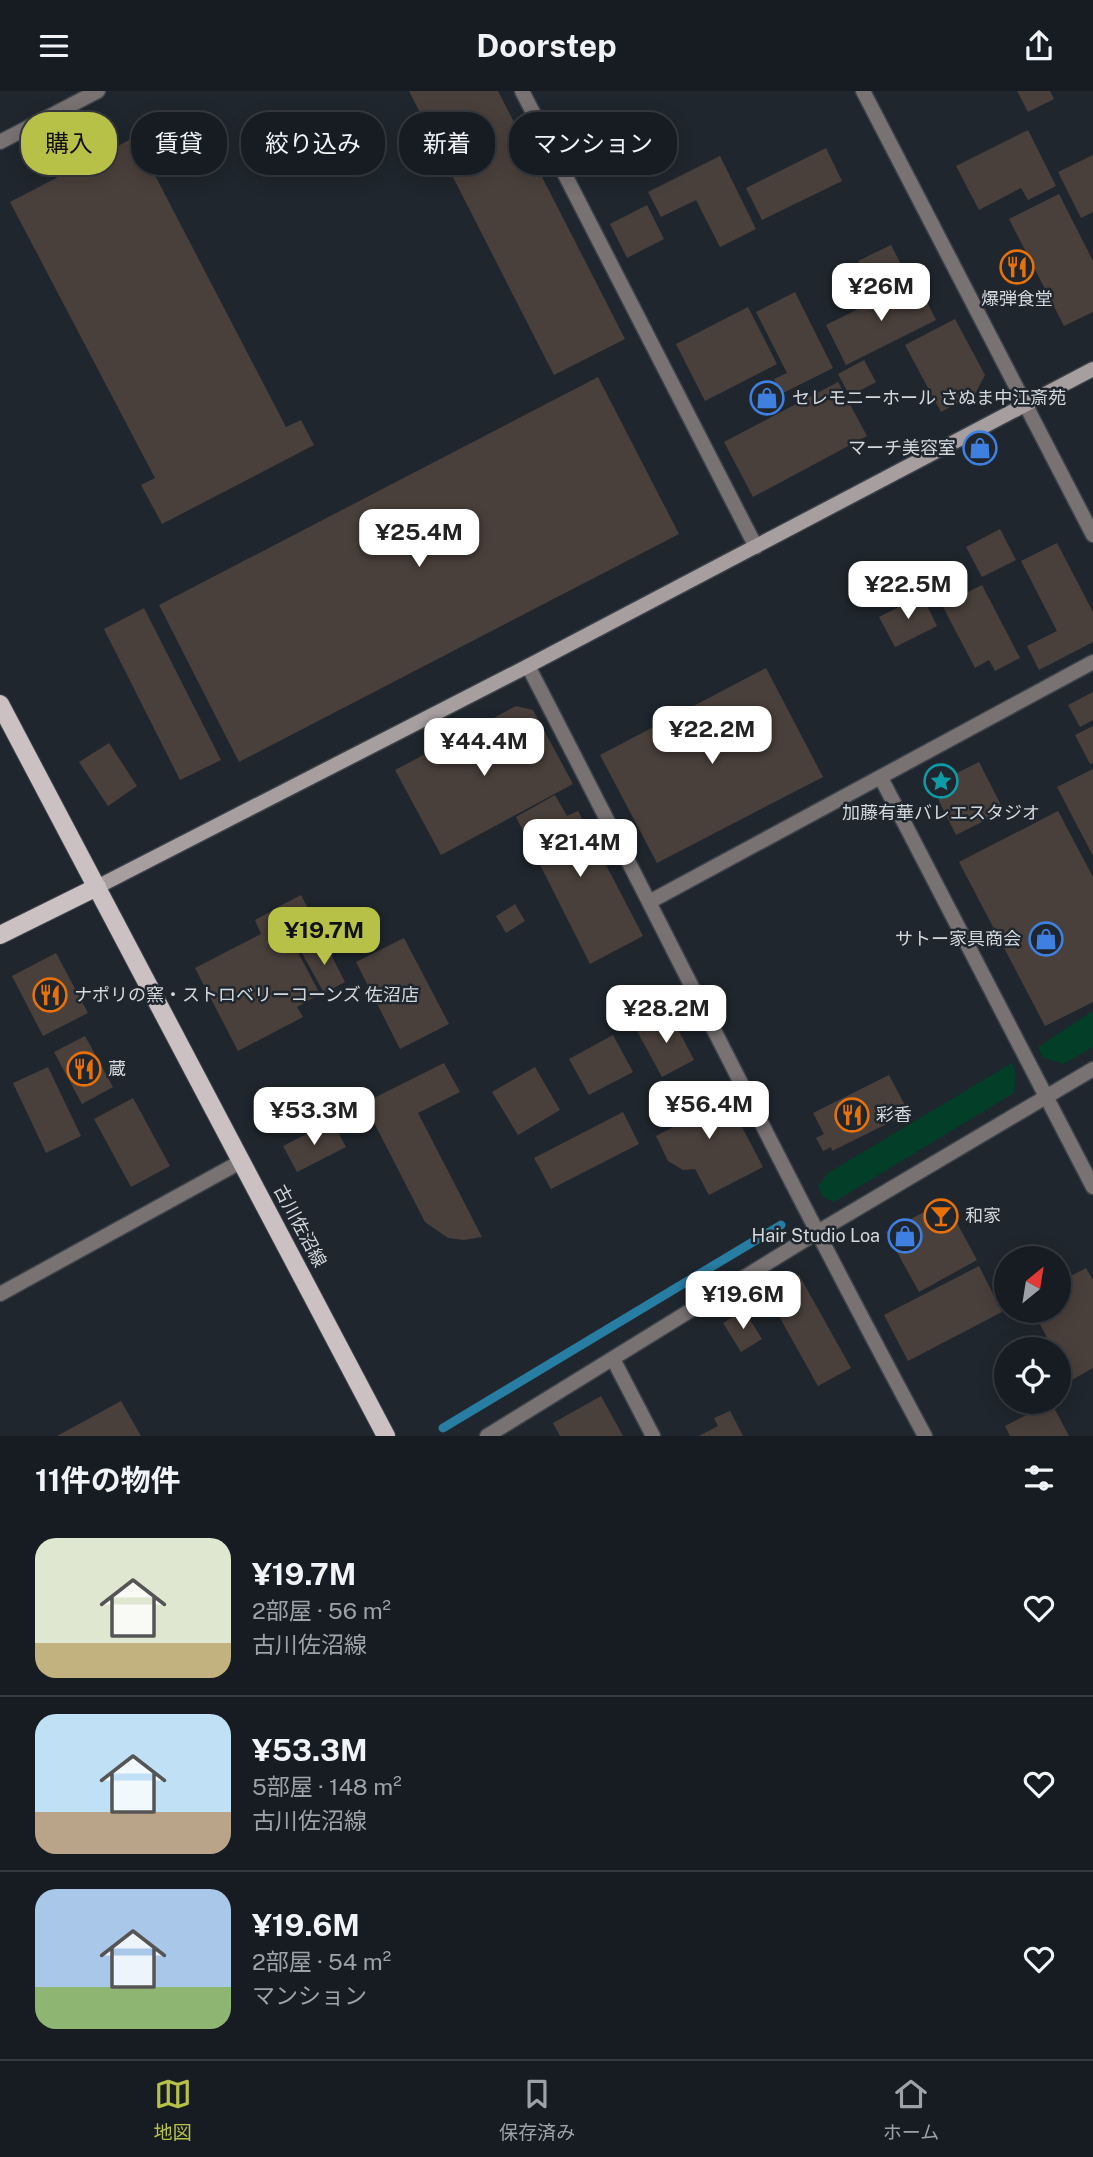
<!DOCTYPE html>
<html lang="ja">
<head>
<meta charset="utf-8">
<style>
	body { margin:0; font-family:"Public Sans","Noto Sans JP",sans-serif; background:#20252a; color:#f1f3f6; height:100vh; display:flex; flex-direction:column; font-size:26px; white-space:nowrap }
	* { box-sizing:border-box; margin:0 }
	p { font-size:23px; color:#9ea1a5 }
	.icon { flex:none; width:38px; height:38px; fill:none; stroke:currentColor; stroke-width:2; stroke-linecap:round; stroke-linejoin:round }
	.map { position:relative; height:1345px; overflow:hidden }
	.sheet { display:flex; flex-direction:column; background:#171c22; flex:1 }
	.sheet>* { flex:none }
	.hud { position:absolute; left:21px; top:21px; width:700px; height:63px; display:flex; gap:14px }
	.needle { width:46px; rotate:30deg }
	.tools { position:absolute; left:994px; top:1155px; display:grid; gap:14px }
	.tools a { display:grid; place-items:center; width:77px; height:77px; border-radius:50%; background:#171c22; box-shadow:0 4px 18px #0003,0 0 0 2px #363a40; font-size:35px }
	.price { position:absolute; translate:-50% -60px; padding:0 16px; border-radius:14px; background:#fff; color:#222; font-size:23px; line-height:46px; filter:drop-shadow(0 2px 4px #0008) }
	.price::after { content:''; position:absolute; left:50%; top:42px; width:21px; height:16px; margin-left:-10px; background:inherit; clip-path:polygon(0 0,100% 0,50% 100%) }
	.price.selected { background:#b7c147; color:#111 }
	ul { padding:0; list-style:none }
	li { display:flex; align-items:center; gap:21px; height:175px; padding:0 35px }
	li+li { border-top:2px solid #363a40 }
	li span { display:grid; place-items:center; flex:none; width:196px; height:140px; border-radius:21px; color:#555 }
	li>.icon { margin-inline-start:auto }
	span .icon { width:84px; height:84px; fill:#fffc; stroke-width:1 }
	li b { font-size:30px }
	h2 { display:flex; justify-content:space-between; align-items:center; height:84px; padding:0 35px; font-size:30px }
	.chip { padding:0 24px; border-radius:28px; background:#171c22; box-shadow:0 4px 18px #0003,0 0 0 2px #363a40; font-size:24px; line-height:63px }
	.chip.selected { background:#b7c147; color:#111 }
	header { display:flex; justify-content:space-between; align-items:center; height:91px; padding:0 35px; background:#171c22; font-size:32px; font-weight:700 }
	.tab-bar { display:flex; justify-content:space-around; align-items:center; height:98px; border-top:2px solid #363a40; background:#171c22; font-size:19px; color:#9ea1a5 }
	.tab-bar a { display:grid; justify-items:center; gap:4px }
	.tab-bar .selected { color:#b7c147 }
	.map>svg:first-child { display:block }
	.green { fill:#033f28 }
	.lines { fill:none; stroke-linecap:round; stroke-linejoin:round }
	.stream { stroke:#287da3; stroke-width:9 }
	.building { fill:#4a403b }
	.street-casing { stroke:#3c4249; stroke-width:17 }
	.secondary-casing { stroke:#3c4249; stroke-width:17 }
	.primary-casing { stroke:#3c4249; stroke-width:20 }
	.street { stroke:#787273; stroke-width:14 }
	.secondary { stroke:#a79ea0; stroke-width:14 }
	.primary { stroke:#cbc0c2; stroke-width:18 }
	.labels { text-anchor:middle; stroke-width:5; stroke-linejoin:round; paint-order:stroke }
	.poi-label { font-size:18px; fill:#d3d8dc; stroke:#1f262d; text-anchor:start }
	.street-label { font-size:18px; fill:#d3d8dc; stroke:#1f262d }
</style>
</head>
<body>
<header><svg class="icon" aria-label="menu" viewBox="0 0 24 24"><path d="M4 6h16M4 12h16M4 18h16"/></svg>Doorstep<svg class="icon" aria-label="share" viewBox="0 0 24 24"><path d="M12 15V3M7 8l5-5 5 5M5 13v7h14v-7"/></svg></header>
<div class="map">
<svg width="1093" height="1345" viewBox="0 0 1093 1345">
	<rect width="100%" height="100%" fill="#1f262d"/>
	<g class="green">
		<path d="M1093 920V956L1063 973 1042 966 1038 956Z"/>
		<path d="M1012 972 1016 982 1014 1002 834 1111 823 1106 818 1095 828 1082Z"/>
	</g>
	<g class="lines">
		<path class="stream" d="M443 1337 781 1134"/>
	</g>
	<g class="building">
		<path d="M409 0H498L625 248 554 284Z"/>
		<path d="M1017 0H1050L1054 8 1028 21Z"/>
		<path d="M1028 39 1056 95 1028 109 1021 97 979 119 956 75Z"/>
		<path d="M135 46 286 336 301 329 314 354 162 433 141 394 155 387 10 111Z"/>
		<path d="M826 57 842 90 762 129 746 97Z"/>
		<path d="M1093 64V121L1081 127 1058 81Z"/>
		<path d="M720 65 756 138 720 156 696 109 661 126 648 101Z"/>
		<path d="M1059 103 1093 170V221L1064 235 1009 128Z"/>
		<path d="M647 114 664 148 627 167 610 133Z"/>
		<path d="M891 154 905 181 872 198 858 170Z"/>
		<path d="M916 189 936 229 846 274 826 234Z"/>
		<path d="M795 201 833 277 781 303 774 288 787 282 756 221Z"/>
		<path d="M748 216 777 273 705 310 676 253Z"/>
		<path d="M955 228 985 284 975 303 941 321 905 254Z"/>
		<path d="M864 269 876 291 850 305 838 283Z"/>
		<path d="M598 286 679 443 239 671 159 514Z"/>
		<path d="M838 291 867 345 753 406 724 351Z"/>
		<path d="M1000 438 1016 469 982 486 966 456Z"/>
		<path d="M1057 452 1093 521V551L1039 579 1027 555 1057 540 1021 470Z"/>
		<path d="M982 494 1020 567 995 580 989 569 975 577 942 514Z"/>
		<path d="M922 504 937 535 895 556 879 526Z"/>
		<path d="M144 517 221 669 180 689 104 538Z"/>
		<path d="M766 577 823 686 657 772 600 664Z"/>
		<path d="M1093 601V629L1080 636 1068 614Z"/>
		<path d="M516 615 533 619 573 693 441 764 395 679Z"/>
		<path d="M1093 635V672L1090 673 1075 644Z"/>
		<path d="M109 652 137 695 108 715 79 671Z"/>
		<path d="M979 671 1004 720 956 744 938 708 948 704 941 690Z"/>
		<path d="M1093 678V765L1057 696Z"/>
		<path d="M555 704 567 725 578 720 643 845 590 873 516 726Z"/>
		<path d="M1058 720 1093 786V911L1045 935 959 771Z"/>
		<path d="M301 804 320 840 296 852 278 816Z"/>
		<path d="M515 813 525 830 506 842 496 825Z"/>
		<path d="M275 818 320 903 297 916 303 926 238 960 195 877 261 843 255 829Z"/>
		<path d="M404 847 449 933 400 958 356 871Z"/>
		<path d="M324 850 345 891 324 902 302 862Z"/>
		<path d="M56 862 88 922 43 945 12 885Z"/>
		<path d="M670 923 694 969 662 986 637 940Z"/>
		<path d="M613 944 633 981 589 1004 569 968Z"/>
		<path d="M85 945 113 996 82 1013 54 961Z"/>
		<path d="M444 972 460 1001 418 1022 482 1146 464 1149 448 1147 425 1131 364 1012Z"/>
		<path d="M48 976 81 1045 46 1062 13 992Z"/>
		<path d="M535 976 560 1019 518 1044 492 1001Z"/>
		<path d="M889 984 909 1022 832 1060 831 1056 823 1060 816 1047 824 1043 813 1022Z"/>
		<path d="M720 994 763 1076 709 1104 695 1078 683 1079 668 1070 656 1045 673 1036 666 1021Z"/>
		<path d="M133 1007 170 1075 131 1096 94 1028Z"/>
		<path d="M623 1021 639 1053 551 1098 534 1067Z"/>
		<path d="M332 1030 346 1056 297 1081 283 1055Z"/>
		<path d="M945 1110 977 1169 919 1201 886 1141Z"/>
		<path d="M979 1175 1002 1221 908 1270 884 1224Z"/>
		<path d="M1086 1177 1093 1189V1277L1070 1290 1059 1268V1258H1053L1033 1220H1059V1191Z"/>
		<path d="M799 1184 851 1277 818 1295 766 1202Z"/>
		<path d="M744 1219 762 1248 741 1261 723 1232Z"/>
		<path d="M601 1305 623 1345H560L553 1332Z"/>
		<path d="M121 1310 141 1345H57Z"/>
		<path d="M1051 1311 1069 1345H1010L1005 1335Z"/>
		<path d="M730 1320 743 1345H699L718 1335 714 1327Z"/>
	</g>
	<g class="lines">
		<defs>
			<g id="street">
				<path d="M522 0 756 456"/>
				<path d="M863 0 1093 444"/>
				<path d="M0 51 98 0"/>
				<path d="M528 575C661 831 788 1091 925 1345"/>
				<path d="M881 687 1093 1096"/>
				<path d="M651 810 1093 571"/>
				<path d="M0 1203 242 1070"/>
				<path d="M613 1268 653 1345"/>
				<path d="M487 1345 816 1142 1093 978"/>
			</g>
			<path id="secondary" d="M97 796 528 575 1093 278"/>
			<g id="primary">
				<path d="M0 613 386 1345"/>
				<path d="M0 844 97 796"/>
			</g>
		</defs>
		<use href="#street" class="street-casing"/>
		<use href="#secondary" class="secondary-casing"/>
		<use href="#primary" class="primary-casing"/>
		<use href="#street" class="street"/>
		<use href="#secondary" class="secondary"/>
		<use href="#primary" class="primary"/>
	</g>
	<defs>
		<symbol id="restaurant-ring" viewBox="-11 -11 22 22"><circle r="9.5" fill="#1f262d" stroke="#e8710a" stroke-width="1.5"/><path d="M-5-6h1v4h1v-4h1v4h1v-4h1v5L-1.5 .5V6h-2V.5L-5-1ZM5-6V6H3V1.5H1.5Q1.5-4 5-6Z" fill="#e8710a"/></symbol>
		<symbol id="shop-ring" viewBox="-11 -11 22 22"><circle r="9.5" fill="#1f262d" stroke="#3f7fe0" stroke-width="1.5"/><path d="M-5-2.5h2.3a2.7 3.5 0 0 1 5.4 0H5L5.5 6h-11ZM-1.5-2.5h3a1.5 2.3 0 0 0-3 0Z" fill="#3f7fe0"/></symbol>
		<symbol id="sight-ring" viewBox="-11 -11 22 22"><circle r="9.5" fill="#1f262d" stroke="#0f9aa8" stroke-width="1.5"/><path d="M0-6L1.8-2.2L6-1.7L2.9 1.2L3.7 5.4L0 3.3L-3.7 5.4L-2.9 1.2L-6-1.7L-1.8-2.2Z" fill="#0f9aa8"/></symbol>
		<symbol id="bar-ring" viewBox="-11 -11 22 22"><circle r="9.5" fill="#1f262d" stroke="#e8710a" stroke-width="1.5"/><path d="M-6-5H6L.8 .8V4.5H3.5V6h-7V4.5H-.8V.8Z" fill="#e8710a"/></symbol>
	</defs>
	<g fill-rule="evenodd">
		<use href="#restaurant-ring" x="998" y="157" width="38" height="38"/>
		<use href="#shop-ring" x="748" y="288" width="38" height="38"/>
		<use href="#shop-ring" x="961" y="338" width="38" height="38"/>
		<use href="#sight-ring" x="922" y="671" width="38" height="38"/>
		<use href="#shop-ring" x="1027" y="829" width="38" height="38"/>
		<use href="#restaurant-ring" x="31" y="885" width="38" height="38"/>
		<use href="#restaurant-ring" x="65" y="959" width="38" height="38"/>
		<use href="#restaurant-ring" x="833" y="1005" width="38" height="38"/>
		<use href="#bar-ring" x="922" y="1106" width="38" height="38"/>
		<use href="#shop-ring" x="886" y="1126" width="38" height="38"/>
	</g>
	<g class="labels">
		<g class="poi-label">
			<text x="1017" y="214" text-anchor="middle">爆弾食堂</text>
			<text x="792" y="313">セレモニーホール さぬま中江斎苑</text>
			<text x="956" y="363" text-anchor="end">マーチ美容室</text>
			<text x="941" y="728" text-anchor="middle">加藤有華バレエスタジオ</text>
			<text x="1021" y="854" text-anchor="end">サトー家具商会</text>
			<text x="74" y="910">ナポリの窯・ストロベリーコーンズ 佐沼店</text>
			<text x="108" y="984">蔵</text>
			<text x="876" y="1030">彩香</text>
			<text x="965" y="1131">和家</text>
			<text x="880" y="1151" text-anchor="end">Hair Studio Loa</text>
		</g>
		<g class="street-label">
			<text transform="translate(300 1135) rotate(62)" y="6">古川佐沼線</text>
		</g>
	</g>
</svg>
<div class="tools">
<a><svg class="needle" viewBox="-14 -14 28 28"><path d="M0-13l5 13h-10z" fill="#e53935"/><path d="M0 13l5-13h-10z" fill="#9ea1a5"/></svg></a>
<a><svg class="icon" aria-label="locate" viewBox="0 0 24 24"><circle cx="12" cy="12" r="6"/><path d="M12 2v4M12 18v4M2 12h4M18 12h4"/></svg></a>
</div>
<b class="price" style="left:881px;top:232px">¥26M</b>
<b class="price" style="left:419px;top:478px">¥25.4M</b>
<b class="price" style="left:908px;top:530px">¥22.5M</b>
<b class="price" style="left:712px;top:675px">¥22.2M</b>
<b class="price" style="left:484px;top:687px">¥44.4M</b>
<b class="price" style="left:580px;top:788px">¥21.4M</b>
<b class="price selected" style="left:324px;top:876px">¥19.7M</b>
<b class="price" style="left:666px;top:954px">¥28.2M</b>
<b class="price" style="left:709px;top:1050px">¥56.4M</b>
<b class="price" style="left:314px;top:1056px">¥53.3M</b>
<b class="price" style="left:743px;top:1240px">¥19.6M</b>
<div class="hud">
<a class="chip selected">購入</a>
<a class="chip">賃貸</a>
<a class="chip">絞り込み</a>
<a class="chip">新着</a>
<a class="chip">マンション</a>
</div>
</div>
<section class="sheet">
<h2>11件の物件<svg class="icon" aria-label="filters" viewBox="0 0 24 24"><path d="M4 7h16M4 17h16"/><circle cx="9" cy="7" r="2"/><circle cx="15" cy="17" r="2"/></svg></h2>
<ul>
<li><span style="background:linear-gradient(#dfe7d0 75%,#c2b280 0)"><svg class="icon" aria-label="home" viewBox="0 0 24 24"><path d="M3 11l9-7 9 7M6 9v11h12V9"/></svg></span><div><b>¥19.7M</b><p>2部屋 · 56 m²</p><p>古川佐沼線</p></div><svg class="icon" aria-label="heart" viewBox="0 0 24 24"><path d="M12 20l-8-8c-3-5 5-10 8-4 3-6 11-1 8 4z"/></svg></li>
<li><span style="background:linear-gradient(#bfe0f5 70%,#b9a48a 0)"><svg class="icon" aria-label="home" viewBox="0 0 24 24"><path d="M3 11l9-7 9 7M6 9v11h12V9"/></svg></span><div><b>¥53.3M</b><p>5部屋 · 148 m²</p><p>古川佐沼線</p></div><svg class="icon" aria-label="heart" viewBox="0 0 24 24"><path d="M12 20l-8-8c-3-5 5-10 8-4 3-6 11-1 8 4z"/></svg></li>
<li><span style="background:linear-gradient(#a9c7e8 70%,#8fb573 0)"><svg class="icon" aria-label="home" viewBox="0 0 24 24"><path d="M3 11l9-7 9 7M6 9v11h12V9"/></svg></span><div><b>¥19.6M</b><p>2部屋 · 54 m²</p><p>マンション</p></div><svg class="icon" aria-label="heart" viewBox="0 0 24 24"><path d="M12 20l-8-8c-3-5 5-10 8-4 3-6 11-1 8 4z"/></svg></li>
</ul>
</section>
<nav class="tab-bar">
<a class="selected"><svg class="icon" aria-label="map" viewBox="0 0 24 24"><path d="M3 6l6-2 6 2 6-2v14l-6 2-6-2-6 2zM9 4v14M15 6v14"/></svg>地図</a>
<a><svg class="icon" aria-label="saved" viewBox="0 0 24 24"><path d="M7 4h10v16l-5-4-5 4z"/></svg>保存済み</a>
<a><svg class="icon" aria-label="home" viewBox="0 0 24 24"><path d="M3 11l9-7 9 7M6 9v11h12V9"/></svg>ホーム</a>
</nav>
</body>
</html>
